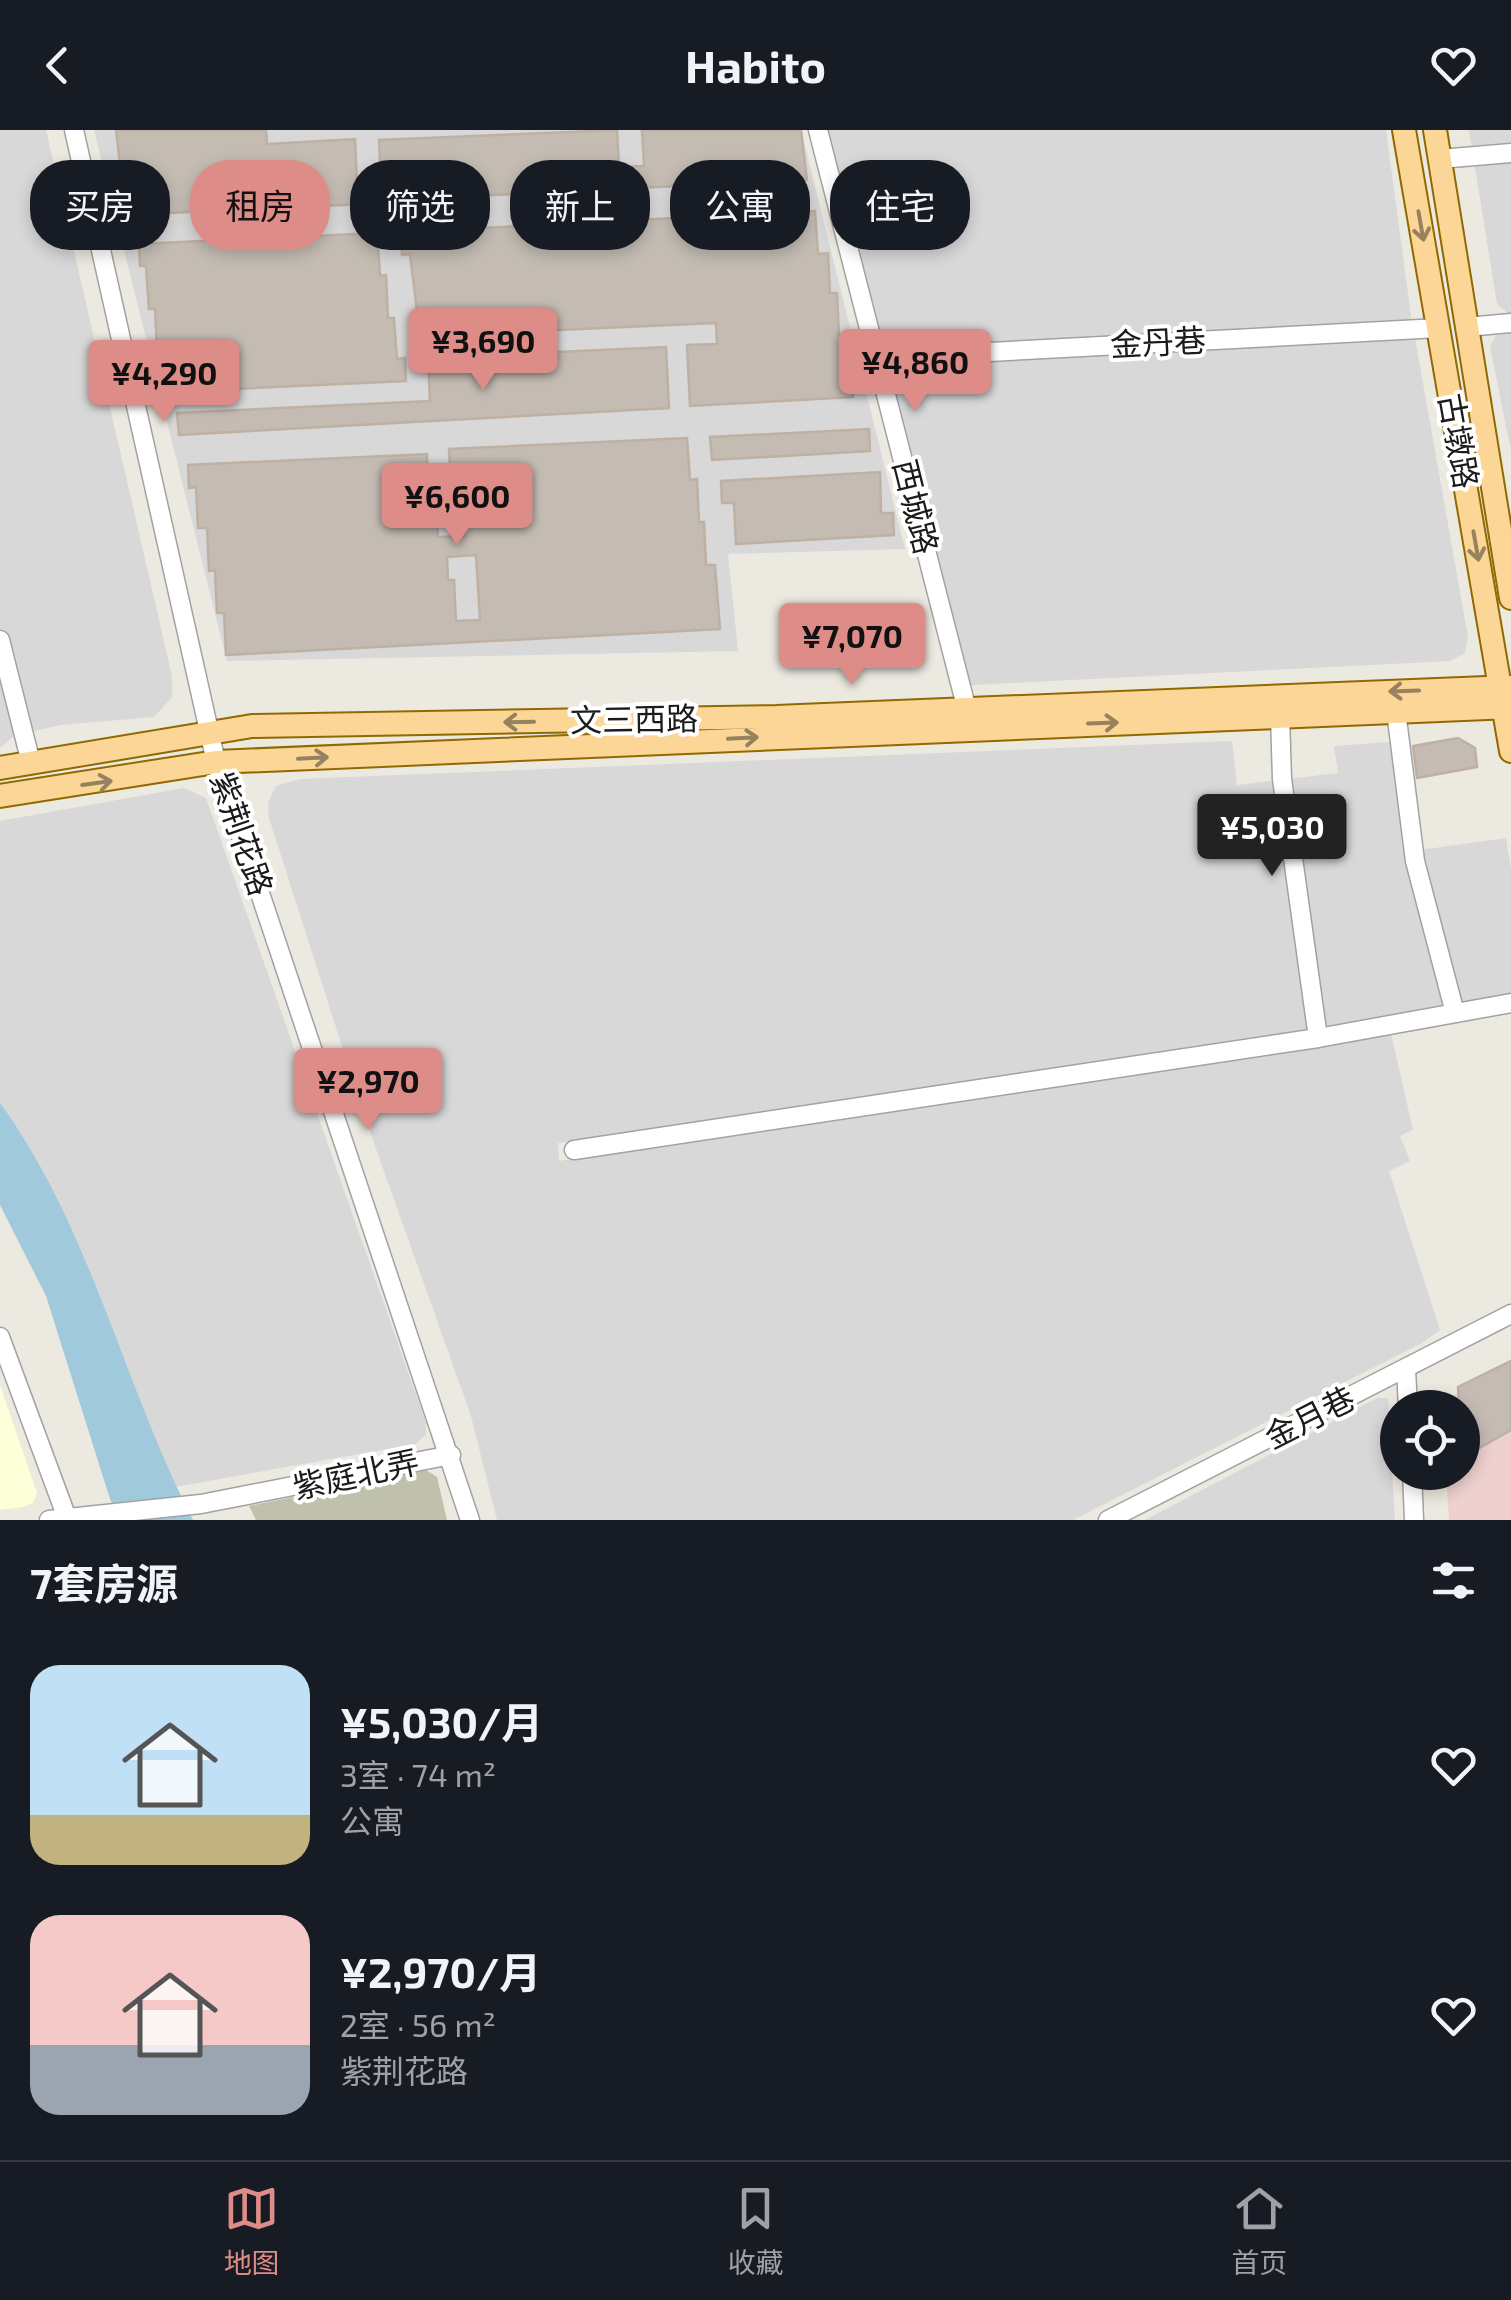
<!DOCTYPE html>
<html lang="zh">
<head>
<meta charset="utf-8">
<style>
	body { margin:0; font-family:"Exo 2","Noto Sans SC",sans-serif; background:#242831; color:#f1f3f6; height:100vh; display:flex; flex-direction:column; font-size:38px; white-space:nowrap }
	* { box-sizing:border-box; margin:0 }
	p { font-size:32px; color:#9ea1a6 }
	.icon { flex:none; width:55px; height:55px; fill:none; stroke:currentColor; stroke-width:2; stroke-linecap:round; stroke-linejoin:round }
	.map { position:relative; height:1390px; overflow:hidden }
	.drawer { display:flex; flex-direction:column; background:#171b24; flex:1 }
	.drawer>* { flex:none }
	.top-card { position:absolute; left:30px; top:30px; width:1000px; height:90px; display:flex; gap:20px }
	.tools { position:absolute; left:1380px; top:1260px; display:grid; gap:20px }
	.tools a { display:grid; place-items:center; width:100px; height:100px; border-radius:50%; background:#171b24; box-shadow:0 5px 15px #0003; font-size:50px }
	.price { position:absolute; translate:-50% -85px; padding:0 22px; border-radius:10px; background:#dd8c88; color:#111; font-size:32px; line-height:65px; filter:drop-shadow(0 2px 5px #0008) }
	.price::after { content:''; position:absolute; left:50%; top:60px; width:30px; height:22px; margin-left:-15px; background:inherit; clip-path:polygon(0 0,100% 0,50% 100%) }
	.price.active { background:#222; color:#fff }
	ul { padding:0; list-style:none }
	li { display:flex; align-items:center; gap:30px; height:250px; padding:0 30px }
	li span { display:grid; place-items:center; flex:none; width:280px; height:200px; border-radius:30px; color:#555 }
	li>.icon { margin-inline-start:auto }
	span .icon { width:120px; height:120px; fill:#fffc; stroke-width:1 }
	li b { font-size:42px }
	h2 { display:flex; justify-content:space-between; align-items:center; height:120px; padding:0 30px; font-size:42px }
	.pill { padding:0 35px; border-radius:40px; background:#171b24; box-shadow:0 5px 15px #0003; font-size:35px; line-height:90px }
	.pill.active { background:#dd8c88; color:#111 }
	header { display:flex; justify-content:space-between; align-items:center; height:130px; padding:0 30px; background:#171b24; font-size:45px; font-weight:700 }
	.tabs { display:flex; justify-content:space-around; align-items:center; height:140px; border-top:2px solid #363941; background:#171b24; font-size:28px; color:#9ea1a6 }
	.tabs a { display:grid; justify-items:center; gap:5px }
	.tabs .active { color:#dd8c88 }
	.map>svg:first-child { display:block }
	.residential { fill:#d9d8d8 }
	.commercial { fill:#eed1ce }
	.education { fill:#fcffd7 }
	.construction { fill:#bfc1ac }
	.water { fill:#a0cadb }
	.building { fill:#c4bcb3; stroke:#beb0a3; stroke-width:2.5; fill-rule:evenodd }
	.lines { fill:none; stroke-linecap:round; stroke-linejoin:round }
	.minor-casing { stroke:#a2a2a2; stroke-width:21 }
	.major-casing { stroke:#906a01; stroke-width:26 }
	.minor { stroke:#fff; stroke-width:18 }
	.major { stroke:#fbd696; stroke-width:22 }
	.oneway { stroke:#96825f }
	.labels { text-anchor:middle; stroke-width:8; stroke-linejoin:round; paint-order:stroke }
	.street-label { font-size:32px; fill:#1b1b1b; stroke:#fff }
</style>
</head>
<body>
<header><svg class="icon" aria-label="back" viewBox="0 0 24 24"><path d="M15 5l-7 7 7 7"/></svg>Habito<svg class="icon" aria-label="heart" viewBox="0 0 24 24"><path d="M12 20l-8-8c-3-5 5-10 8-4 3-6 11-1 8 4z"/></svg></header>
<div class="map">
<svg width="1511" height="1390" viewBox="0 0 1511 1390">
	<rect width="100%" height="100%" fill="#ece9e0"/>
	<g class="residential">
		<path d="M0 0H46L172 546V567L154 587 61 595 15 605 0 618Z"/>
		<path d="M94 0H801L905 419 728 424 738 521 227 531Z"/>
		<path d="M828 0H1386L1412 193 884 219Z"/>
		<path d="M1469 0H1511V186L1497 174Z"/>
		<path d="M1511 203V321L1490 216 1497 204Z"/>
		<path d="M1415 208 1468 507 1465 523 1450 531 971 555 891 249 895 239 908 233Z"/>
		<path d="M1232 611 1237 655 1338 643 1334 616 1403 611 1420 720 1506 708 1511 740V864L1262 907 558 1013 559 1031 1391 904 1413 1000 1400 1006 1410 1031 1389 1041 1440 1200 1422 1213 1073 1390H497L471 1286 364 985 269 688 268 673 276 656 300 649Z"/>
		<path d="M184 658 206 668 426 1293V1305L415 1314 164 1359 0 1037V691Z"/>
		<path d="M1377 1268H1388L1395 1390H1145Z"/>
	</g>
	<path class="commercial" d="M1511 1239V1390H1449L1446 1343 1462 1342V1278L1443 1277 1442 1271Z"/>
	<path class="education" d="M0 1255 37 1363 33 1373 23 1377 0 1380Z"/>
	<path class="construction" d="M426 1340 437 1347 447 1390H256L249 1376Z"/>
	<path class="water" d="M0 973C91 1098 123 1254 193 1390H120L110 1369 46 1166 0 1075Z"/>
	<g class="building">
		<path d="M116 0H266L267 14 355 9 357 52H364L365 74 126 85Z"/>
		<path d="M617 0 619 37 644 36 642 0H801L807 50 390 70 388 32H380L379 10Z"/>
		<path d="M815 81 818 124 828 123 830 163H837L839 205H845L853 267 690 276 687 215 717 214 716 193 420 206 410 124 402 125 401 102Z"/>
		<path d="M377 103 380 146 386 145 388 188H394L397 229 405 228 406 251 168 262 166 221 157 222 155 179H149L146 136H140L139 114Z"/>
		<path d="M666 217 669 278 179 305 177 283 430 271 428 228Z"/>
		<path d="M869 299 870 321 712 330 710 307Z"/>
		<path d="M687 308 690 350 697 349 699 392H704L706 435H715L720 499 226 525 224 483H217L215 440 209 441 207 398H198L196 357 189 358 188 335 427 324 428 365H436L438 407 465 406 458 341 450 342 449 319ZM476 425 480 490 456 491 454 450H448L447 427Z"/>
		<path d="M880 342 881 383H893L894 405 736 414 734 373H722L721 351Z"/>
		<path d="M1458 608 1475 618 1477 637 1417 648 1413 616Z"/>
		<path d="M1511 1231V1300L1462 1328 1458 1257Z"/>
	</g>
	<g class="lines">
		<defs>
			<g id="minor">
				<path d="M74 0 216 632 470 1390"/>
				<path d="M818 0 967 580"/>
				<path d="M1440 29 1511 23"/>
				<path d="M1467 197 1511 193"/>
				<path d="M877 228 1439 198"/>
				<path d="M0 510 31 633"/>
				<path d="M1396 581 1415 731 1455 883"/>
				<path d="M1280 586 1282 649 1318 908"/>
				<path d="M574 1020 1318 908 1511 873"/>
				<path d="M0 1207 67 1388"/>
				<path d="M1406 1239 1408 1278"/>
				<path d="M1412 1342 1414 1390"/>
				<path d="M49 1390 201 1374 451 1325"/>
				<path d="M1108 1390 1511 1184"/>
			</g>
			<g id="major">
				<path d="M1404 0 1511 621"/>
				<path d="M1435 0 1511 468"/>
				<path d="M0 638 252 596 776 587 1511 557"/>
				<path d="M0 666 216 632 1511 577"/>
			</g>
		</defs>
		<use href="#minor" class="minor-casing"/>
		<use href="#major" class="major-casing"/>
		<use href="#minor" class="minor"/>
		<use href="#major" class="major"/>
	</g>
	<defs><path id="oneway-shaft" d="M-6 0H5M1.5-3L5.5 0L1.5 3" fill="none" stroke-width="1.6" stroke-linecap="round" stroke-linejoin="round" transform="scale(2.5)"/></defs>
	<g class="oneway">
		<use href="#oneway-shaft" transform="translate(1421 96) rotate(80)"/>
		<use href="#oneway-shaft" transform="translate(1476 416) rotate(80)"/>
		<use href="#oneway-shaft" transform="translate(1404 561) rotate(178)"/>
		<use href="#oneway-shaft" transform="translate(519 592) rotate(179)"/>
		<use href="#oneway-shaft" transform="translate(1103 593) rotate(-2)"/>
		<use href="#oneway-shaft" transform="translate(743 608) rotate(-3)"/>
		<use href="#oneway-shaft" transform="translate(313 628) rotate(-3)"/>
		<use href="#oneway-shaft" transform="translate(97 653) rotate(-8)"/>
	</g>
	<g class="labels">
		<g class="street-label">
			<text transform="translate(1158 213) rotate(-3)" y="11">金丹巷</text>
			<text transform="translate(1458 311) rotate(80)" y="11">古墩路</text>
			<text transform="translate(915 377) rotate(76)" y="11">西城路</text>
			<text transform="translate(634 590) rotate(-1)" y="11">文三西路</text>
			<text transform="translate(241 704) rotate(71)" y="11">紫荆花路</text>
			<text transform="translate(1310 1288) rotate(-27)" y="11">金月巷</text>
			<text transform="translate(356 1345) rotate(-12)" y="11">紫庭北弄</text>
		</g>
	</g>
</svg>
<div class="tools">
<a><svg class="icon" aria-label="locate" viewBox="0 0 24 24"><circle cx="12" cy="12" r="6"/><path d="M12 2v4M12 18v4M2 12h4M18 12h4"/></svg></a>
</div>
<b class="price" style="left:483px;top:263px">¥3,690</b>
<b class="price" style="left:915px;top:284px">¥4,860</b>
<b class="price" style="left:164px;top:295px">¥4,290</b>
<b class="price" style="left:457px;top:418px">¥6,600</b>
<b class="price" style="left:852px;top:558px">¥7,070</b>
<b class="price active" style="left:1272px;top:749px">¥5,030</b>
<b class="price" style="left:368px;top:1003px">¥2,970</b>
<div class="top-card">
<a class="pill">买房</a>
<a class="pill active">租房</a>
<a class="pill">筛选</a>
<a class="pill">新上</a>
<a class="pill">公寓</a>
<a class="pill">住宅</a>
</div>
</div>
<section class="drawer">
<h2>7套房源<svg class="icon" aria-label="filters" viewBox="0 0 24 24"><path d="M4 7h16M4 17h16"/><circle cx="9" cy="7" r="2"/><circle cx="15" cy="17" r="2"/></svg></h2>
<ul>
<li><span style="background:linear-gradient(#bfe0f5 75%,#c2b280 0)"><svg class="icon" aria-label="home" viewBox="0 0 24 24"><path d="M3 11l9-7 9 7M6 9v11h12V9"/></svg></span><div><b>¥5,030/月</b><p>3室 · 74 m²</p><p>公寓</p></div><svg class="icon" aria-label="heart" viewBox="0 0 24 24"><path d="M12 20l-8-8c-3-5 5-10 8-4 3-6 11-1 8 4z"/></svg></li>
<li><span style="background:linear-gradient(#f6c9c9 65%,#9aa5b1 0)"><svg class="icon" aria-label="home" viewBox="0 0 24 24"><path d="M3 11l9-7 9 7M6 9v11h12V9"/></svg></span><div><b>¥2,970/月</b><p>2室 · 56 m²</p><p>紫荆花路</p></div><svg class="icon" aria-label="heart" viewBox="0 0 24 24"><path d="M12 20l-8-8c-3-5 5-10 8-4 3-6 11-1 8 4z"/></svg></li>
</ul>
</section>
<nav class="tabs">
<a class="active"><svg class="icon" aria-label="map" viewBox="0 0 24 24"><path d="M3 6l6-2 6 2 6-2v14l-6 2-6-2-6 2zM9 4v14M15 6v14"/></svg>地图</a>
<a><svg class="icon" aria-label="saved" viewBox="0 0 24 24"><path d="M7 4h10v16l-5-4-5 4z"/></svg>收藏</a>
<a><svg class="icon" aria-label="home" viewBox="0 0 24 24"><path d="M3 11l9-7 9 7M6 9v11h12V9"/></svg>首页</a>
</nav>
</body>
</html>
